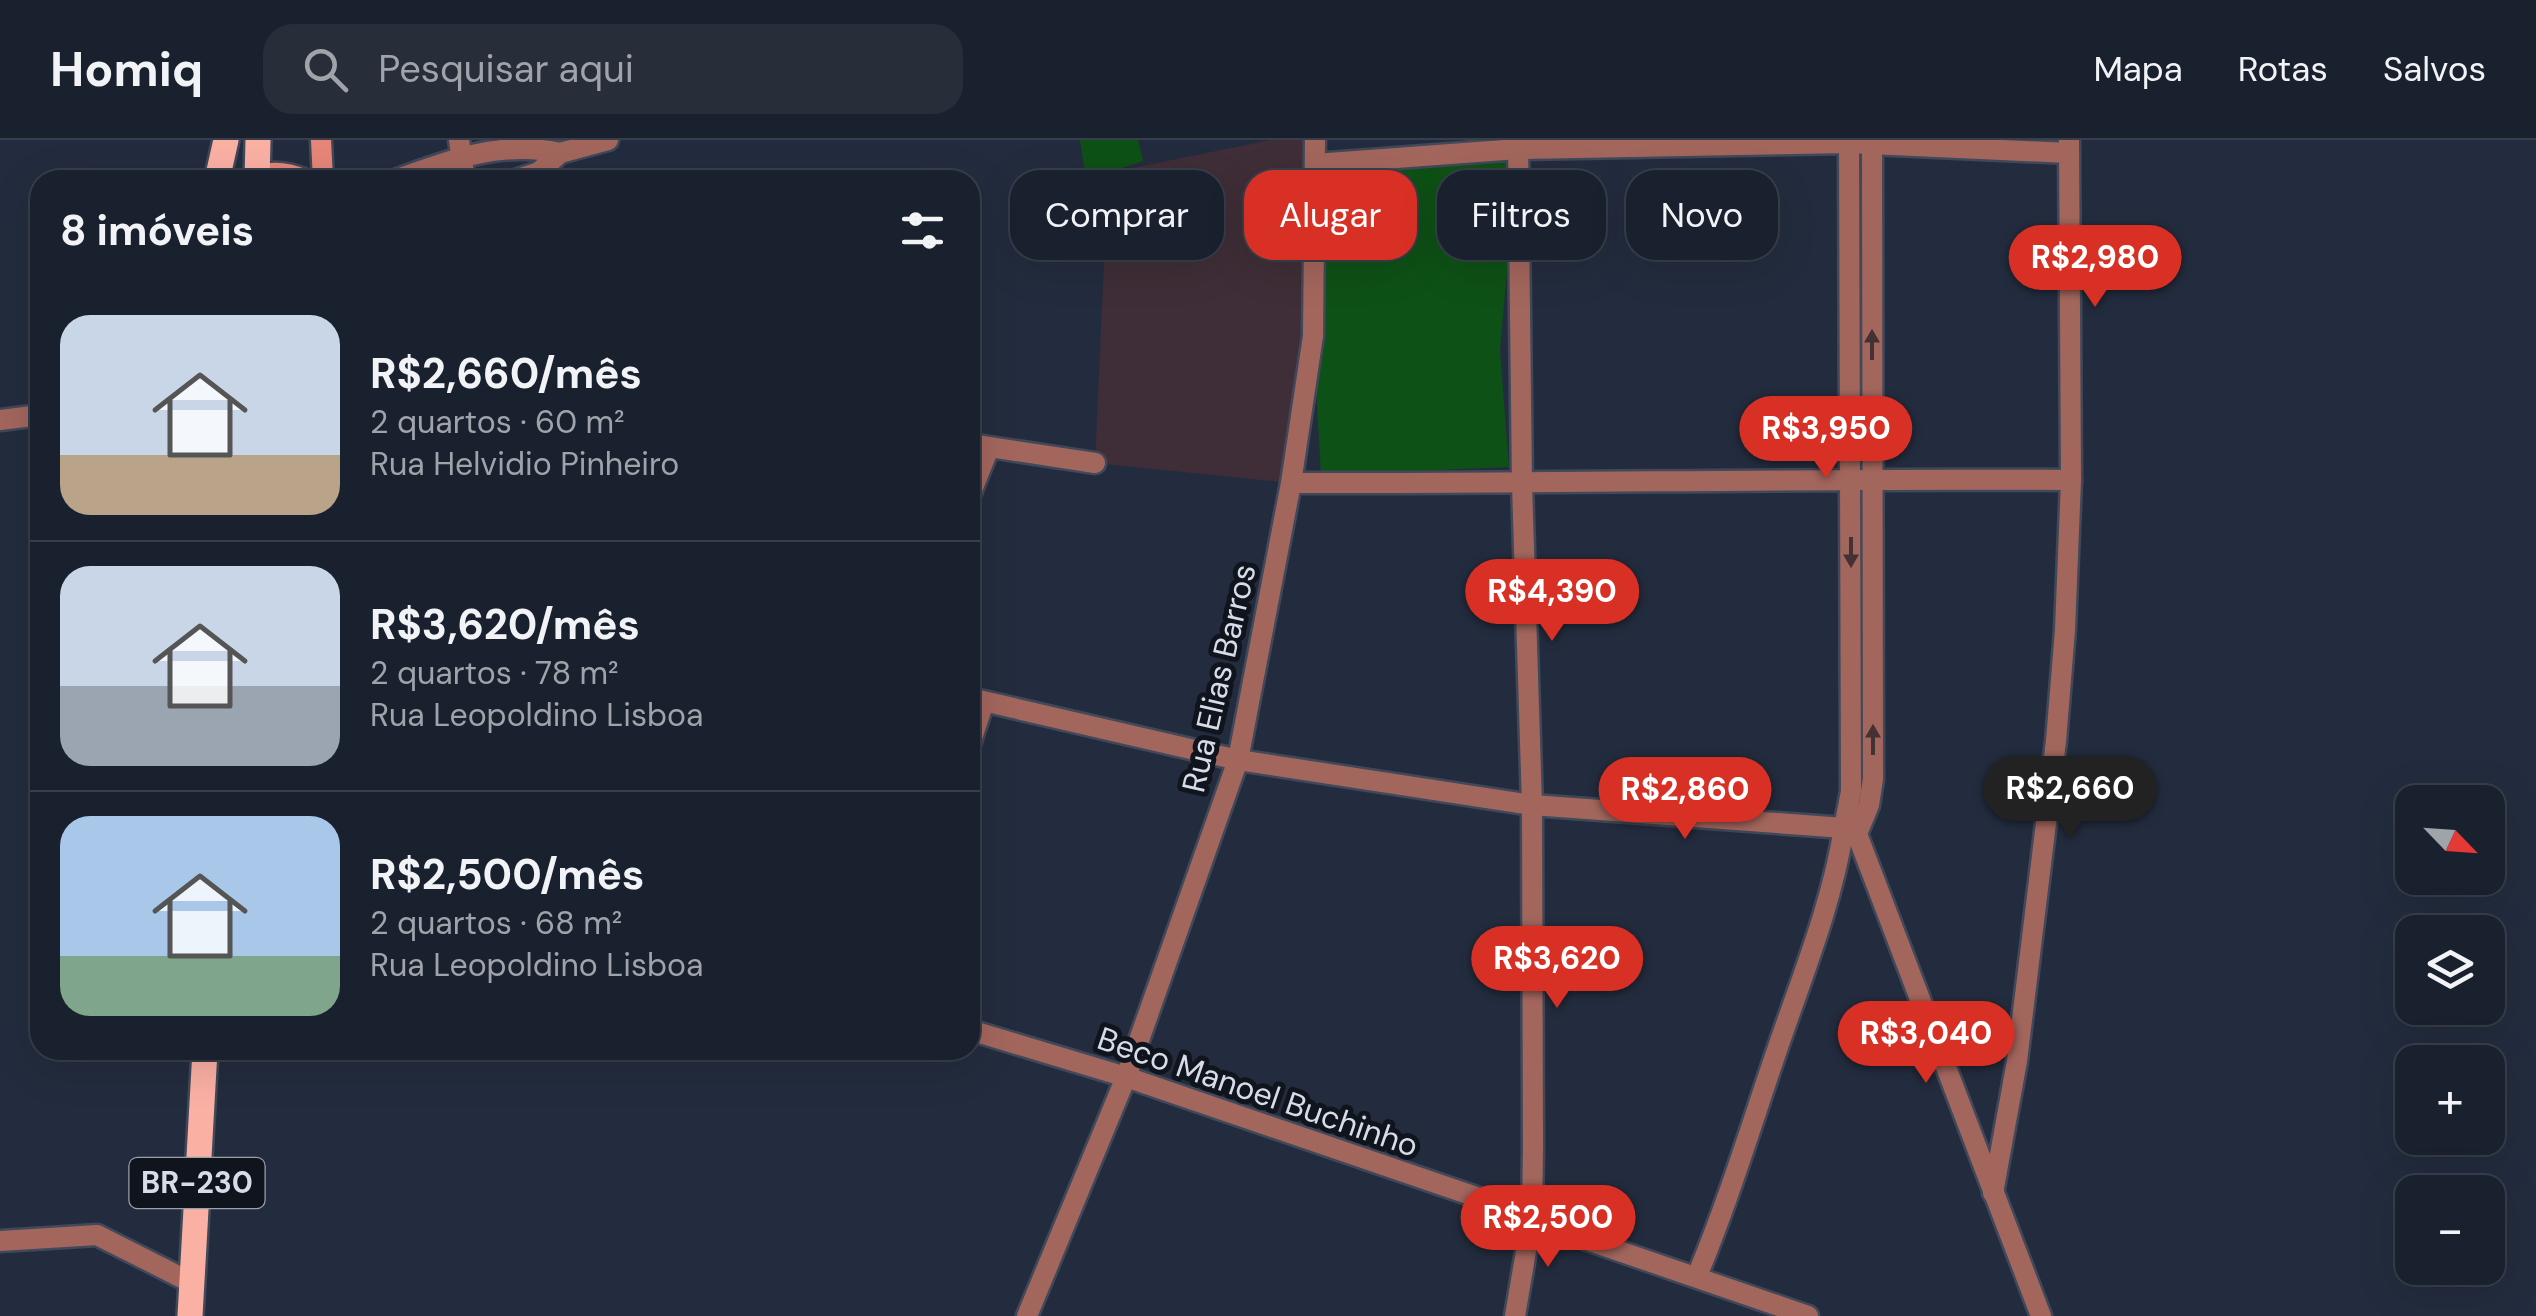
<!DOCTYPE html>
<html lang="pt">
<head>
<meta charset="utf-8">
<style>
	body { margin:0; font-family:"DM Sans",sans-serif; background:#272e3a; color:#f1f3f6; height:100vh; display:flex; flex-direction:column; font-size:38px; white-space:nowrap }
	* { box-sizing:border-box; margin:0 }
	p { font-size:32px; color:#9fa3aa }
	.icon { flex:none; width:55px; height:55px; fill:none; stroke:currentColor; stroke-width:2; stroke-linecap:round; stroke-linejoin:round }
	.map { position:relative; flex:1; overflow:hidden }
	.side { position:absolute; left:30px; top:30px; width:950px; height:890px; display:flex; flex-direction:column; background:#1a212e; border-radius:30px; box-shadow:0 10px 40px #0002,0 0 0 2px #383e4a }
	.side>* { flex:none }
	.guide { position:absolute; left:1010px; top:30px; width:950px; height:90px; display:flex; gap:20px }
	.needle { width:65px; rotate:115deg }
	.controls { position:absolute; left:2395px; top:645px; display:grid; gap:20px }
	.controls a { display:grid; place-items:center; width:110px; height:110px; border-radius:20px; background:#1a212e; box-shadow:0 10px 40px #0002,0 0 0 2px #383e4a; font-size:50px }
	.price { position:absolute; translate:-50% -85px; padding:0 22px; border-radius:35px; background:#d93025; color:#fff; font-size:32px; line-height:65px; filter:drop-shadow(0 2px 5px #0008) }
	.price::after { content:''; position:absolute; left:50%; top:60px; width:30px; height:22px; margin-left:-15px; background:inherit; clip-path:polygon(0 0,100% 0,50% 100%) }
	.price.on { background:#222; color:#fff }
	ul { padding:0; list-style:none }
	li { display:flex; align-items:center; gap:30px; height:250px; padding:0 30px }
	li+li { border-top:2px solid #383e4a }
	li span { display:grid; place-items:center; flex:none; width:280px; height:200px; border-radius:30px; color:#555 }
	li>.icon { margin-inline-start:auto }
	span .icon { width:120px; height:120px; fill:#fffc; stroke-width:1 }
	li b { font-size:42px }
	h2 { display:flex; justify-content:space-between; align-items:center; height:120px; padding:0 30px; font-size:42px }
	.pill { padding:0 35px; border-radius:30px; background:#1a212e; box-shadow:0 10px 40px #0002,0 0 0 2px #383e4a; font-size:35px; line-height:90px }
	.pill.on { background:#d93025; color:#fff }
	header { display:flex; align-items:center; gap:60px; box-sizing:border-box; height:140px; padding:0 50px; background:#1a212e; border-bottom:2px solid #383e4a }
	header strong { font-size:48px }
	nav { display:flex; gap:55px; margin-inline-start:auto; font-size:35px }
	.search { width:700px; height:90px; background:#272e3a; display:flex; align-items:center; gap:25px; box-sizing:border-box; padding:0 35px; border-radius:30px; color:#9fa3aa; font-size:38px }
	.map>svg:first-child { display:block }
	.education { fill:#3f2e37 }
	.green { fill:#0e5116 }
	.lines { fill:none; stroke-linecap:round; stroke-linejoin:round }
	.minor-casing { stroke:#404859; stroke-width:25 }
	.tertiary-casing { stroke:#404859; stroke-width:25 }
	.secondary-casing { stroke:#404859; stroke-width:25 }
	.primary-casing { stroke:#404859; stroke-width:30 }
	.minor { stroke:#a3665d; stroke-width:20 }
	.tertiary { stroke:#a3665d; stroke-width:20 }
	.secondary { stroke:#e68678; stroke-width:20 }
	.primary { stroke:#fbb0a4; stroke-width:25 }
	.oneway { fill:#433133 }
	.labels { text-anchor:middle; stroke-width:10; stroke-linejoin:round; paint-order:stroke }
	.shield { fill:#10141c; stroke:#9ba0ab; stroke-width:2.5 }
	.shield-label { font-size:30px; font-weight:bold; fill:#d6dce8 }
	.street-label { font-size:32px; fill:#d6dce8; stroke:#10141c }
</style>
</head>
<body>
<header>
<strong>Homiq</strong>
<div class="search"><svg class="icon" aria-label="search" viewBox="0 0 24 24"><circle cx="10" cy="10" r="6"/><path d="M15 15l6 6"/></svg>Pesquisar aqui</div>
<nav><a>Mapa</a><a>Rotas</a><a>Salvos</a></nav>
</header>
<div class="map">
<svg width="2536" height="1176" viewBox="0 0 2536 1176">
	<rect width="100%" height="100%" fill="#232c3e"/>
	<path class="education" d="M1271 0H1314L1291 343 1095 323 1108 33Z"/>
	<g class="green">
		<path d="M1080 0H1138L1143 21 1086 40Z"/>
		<path d="M1518 9 1500 210 1509 327 1321 335 1313 196 1315 24Z"/>
	</g>
	<g class="lines">
		<defs>
			<g id="minor">
				<path d="M459 0 465 40"/>
				<path d="M1315 24 1518 9 1849 3 2069 13"/>
				<path d="M395 40C449 20 502 0 560 13"/>
				<path d="M515 40 539 32 560 13 608 0"/>
				<path d="M0 280 40 275"/>
				<path d="M970 304 1095 323"/>
				<path d="M1291 343C1551 344 1811 338 2071 340"/>
				<path d="M970 355 989 308"/>
				<path d="M970 558 1238 620 1532 665"/>
				<path d="M970 604 984 562"/>
				<path d="M970 890 1126 937 1532 1076 1587 1100 1808 1176"/>
				<path d="M1993 1053 2017 921 2056 601 2065 490 2071 340 2069 0"/>
				<path d="M0 1101 97 1095 192 1143"/>
				<path d="M1697 1136C1728 1062 1751 986 1777 910 1802 837 1832 764 1844 688"/>
				<path d="M1027 1176 1126 937 1238 620 1291 343 1313 196 1315 0"/>
			</g>
			<g id="tertiary">
				<path d="M1532 665 1844 688 1855 694"/>
				<path d="M1844 688 1851 651 1849 0"/>
				<path d="M1857 694 1869 665 1873 639 1872 0"/>
				<path d="M1857 694 2041 1176"/>
				<path d="M1515 1176 1532 1076 1533 1008 1532 665 1522 344 1518 0"/>
			</g>
			<g id="secondary">
				<path d="M321 0 323 40"/>
				<path d="M246 40C267 29 286 31 306 40"/>
			</g>
			<g id="primary">
				<path d="M219 31 226 0"/>
				<path d="M257 40 258 0"/>
				<path d="M190 1176 205 910"/>
			</g>
		</defs>
		<use href="#minor" class="minor-casing"/>
		<use href="#tertiary" class="tertiary-casing"/>
		<use href="#secondary" class="secondary-casing"/>
		<use href="#primary" class="primary-casing"/>
		<use href="#minor" class="minor"/>
		<use href="#tertiary" class="tertiary"/>
		<use href="#secondary" class="secondary"/>
		<use href="#primary" class="primary"/>
	</g>
	<defs><path id="oneway-solid" d="M-6-.8H1V-3.2L6.5 0L1 3.2V.8H-6Z" transform="scale(2.5)"/></defs>
	<g class="oneway">
		<use href="#oneway-solid" transform="translate(1872 205) rotate(-90)"/>
		<use href="#oneway-solid" transform="translate(1851 412) rotate(90)"/>
		<use href="#oneway-solid" transform="translate(1873 600) rotate(-90)"/>
	</g>
	<g class="labels">
		<rect class="shield" x="129.5" y="1018" width="135" height="50" rx="8"/>
		<g class="shield-label">
			<text x="197" y="1053">BR-230</text>
		</g>
		<g class="street-label">
			<text transform="translate(1219 538) rotate(-77)" y="11">Rua Elias Barros</text>
			<text transform="translate(1258 952) rotate(19)" y="11">Beco Manoel Buchinho</text>
		</g>
	</g>
</svg>
<div class="controls">
<a><svg class="needle" viewBox="-14 -14 28 28"><path d="M0-13l5 13h-10z" fill="#e53935"/><path d="M0 13l5-13h-10z" fill="#9fa3aa"/></svg></a>
<a><svg class="icon" aria-label="layers" viewBox="0 0 24 24"><path d="M12 4l9 5-9 5-9-5zM3 14l9 5 9-5"/></svg></a>
<a>+</a>
<a>−</a>
</div>
<b class="price" style="left:2095px;top:170px">R$2,980</b>
<b class="price" style="left:1826px;top:341px">R$3,950</b>
<b class="price" style="left:1552px;top:504px">R$4,390</b>
<b class="price on" style="left:2070px;top:701px">R$2,660</b>
<b class="price" style="left:1685px;top:702px">R$2,860</b>
<b class="price" style="left:1557px;top:871px">R$3,620</b>
<b class="price" style="left:1926px;top:946px">R$3,040</b>
<b class="price" style="left:1548px;top:1130px">R$2,500</b>
<div class="guide">
<a class="pill">Comprar</a>
<a class="pill on">Alugar</a>
<a class="pill">Filtros</a>
<a class="pill">Novo</a>
</div>
<section class="side">
<h2>8 imóveis<svg class="icon" aria-label="filters" viewBox="0 0 24 24"><path d="M4 7h16M4 17h16"/><circle cx="9" cy="7" r="2"/><circle cx="15" cy="17" r="2"/></svg></h2>
<ul>
<li><span style="background:linear-gradient(#c9d6e8 70%,#b9a48a 0)"><svg class="icon" aria-label="home" viewBox="0 0 24 24"><path d="M3 11l9-7 9 7M6 9v11h12V9"/></svg></span><div><b>R$2,660/mês</b><p>2 quartos · 60 m²</p><p>Rua Helvidio Pinheiro</p></div></li>
<li><span style="background:linear-gradient(#c9d6e8 60%,#9aa5b1 0)"><svg class="icon" aria-label="home" viewBox="0 0 24 24"><path d="M3 11l9-7 9 7M6 9v11h12V9"/></svg></span><div><b>R$3,620/mês</b><p>2 quartos · 78 m²</p><p>Rua Leopoldino Lisboa</p></div></li>
<li><span style="background:linear-gradient(#a9c7e8 70%,#7fa58c 0)"><svg class="icon" aria-label="home" viewBox="0 0 24 24"><path d="M3 11l9-7 9 7M6 9v11h12V9"/></svg></span><div><b>R$2,500/mês</b><p>2 quartos · 68 m²</p><p>Rua Leopoldino Lisboa</p></div></li>
</ul>
</section>
</div>
</body>
</html>
